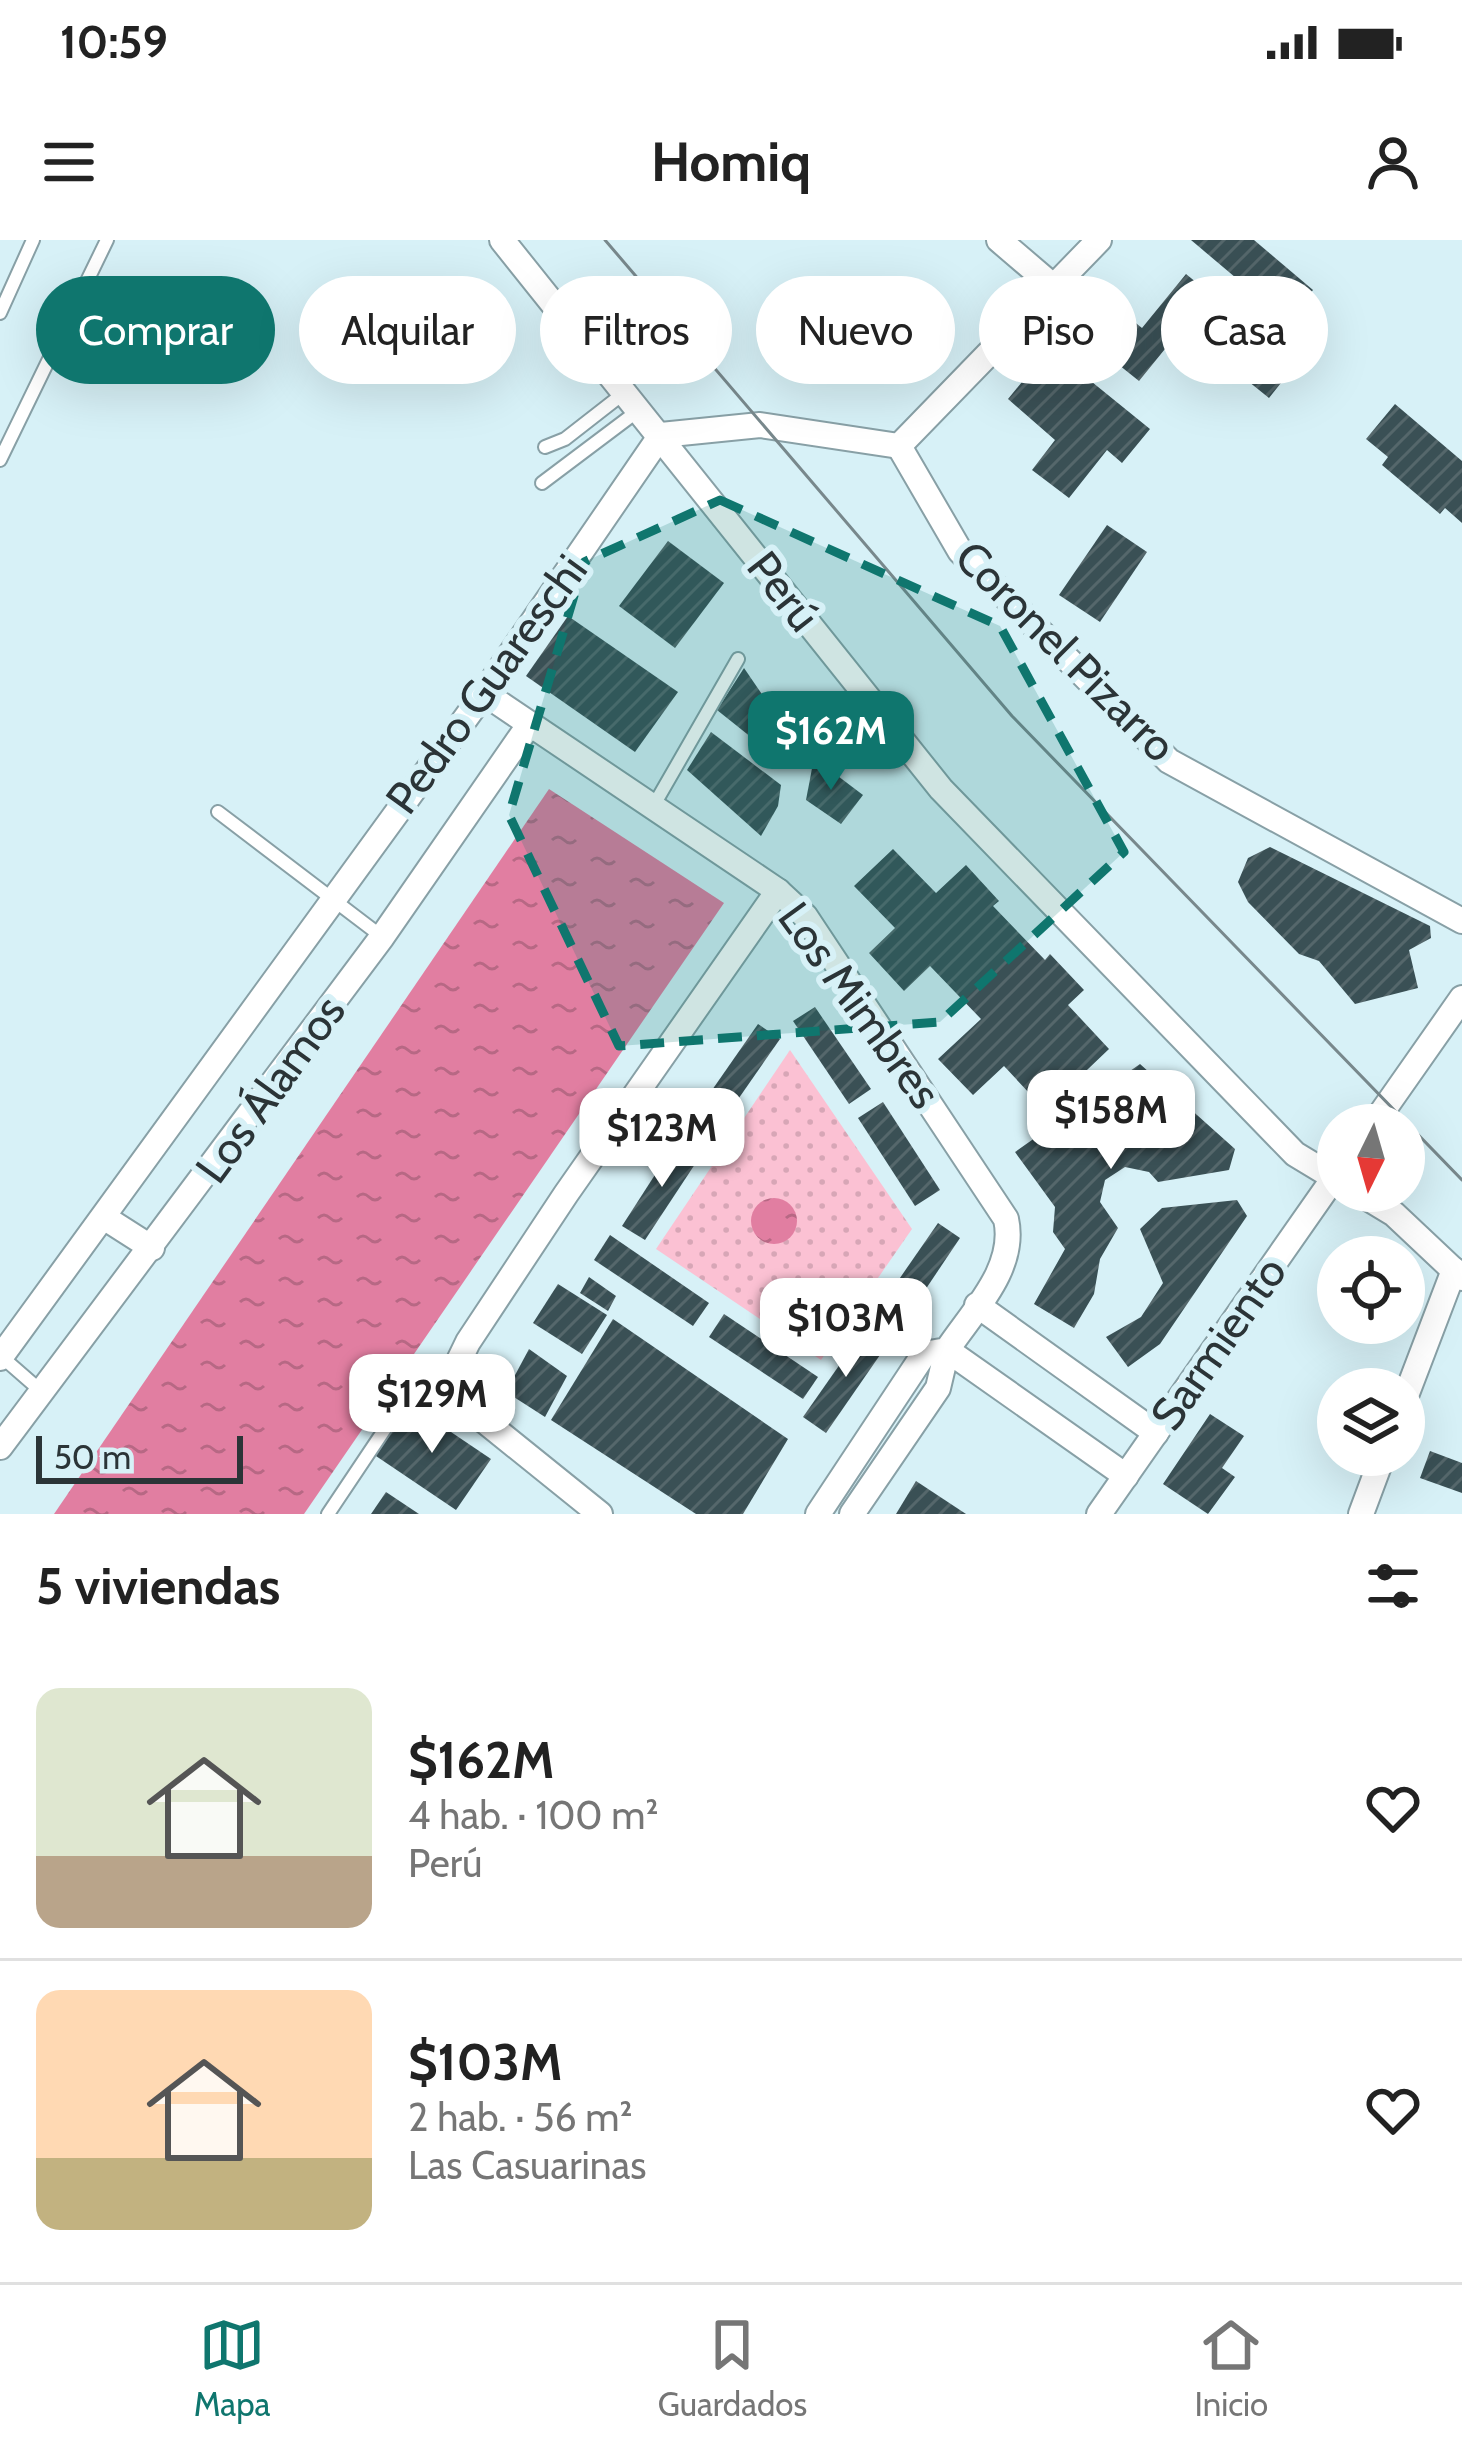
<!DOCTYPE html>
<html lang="es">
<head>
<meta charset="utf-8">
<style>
	body { margin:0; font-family:Cabin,sans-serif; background:#f2f2f2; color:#222; height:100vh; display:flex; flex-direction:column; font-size:45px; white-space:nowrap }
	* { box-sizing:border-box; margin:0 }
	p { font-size:39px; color:#767676 }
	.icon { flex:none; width:66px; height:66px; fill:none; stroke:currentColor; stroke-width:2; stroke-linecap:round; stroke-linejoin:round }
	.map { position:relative; height:1274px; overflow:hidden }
	.details { display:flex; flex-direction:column; background:#fff; flex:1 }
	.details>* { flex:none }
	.top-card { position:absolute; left:36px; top:36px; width:1392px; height:108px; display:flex; gap:24px }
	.needle { width:78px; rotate:185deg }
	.tools { position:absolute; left:1317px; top:864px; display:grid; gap:24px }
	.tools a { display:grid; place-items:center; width:108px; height:108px; border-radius:50%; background:#fff; box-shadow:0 12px 48px #0002; font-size:60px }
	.scale { position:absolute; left:36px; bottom:30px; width:207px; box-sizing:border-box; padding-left:12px; border:6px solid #2b3437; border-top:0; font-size:33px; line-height:42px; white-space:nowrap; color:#2b3437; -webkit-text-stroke:9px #d7f1f7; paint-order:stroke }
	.price { position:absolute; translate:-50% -102px; padding:0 27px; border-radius:24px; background:#fff; color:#222; font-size:39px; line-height:78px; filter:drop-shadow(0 3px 6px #0008) }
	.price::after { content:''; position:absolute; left:50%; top:72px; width:36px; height:27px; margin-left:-18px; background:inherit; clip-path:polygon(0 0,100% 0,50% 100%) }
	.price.active { background:#0f766e; color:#fff }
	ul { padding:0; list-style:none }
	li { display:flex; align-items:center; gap:36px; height:300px; padding:0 36px }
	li+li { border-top:3px solid #e0e0e0 }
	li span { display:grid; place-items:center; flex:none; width:336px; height:240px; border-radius:24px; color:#555 }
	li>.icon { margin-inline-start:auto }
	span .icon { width:144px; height:144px; fill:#fffc; stroke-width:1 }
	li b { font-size:51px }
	h2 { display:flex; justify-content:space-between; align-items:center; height:144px; padding:0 36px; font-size:51px }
	.pill { padding:0 42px; border-radius:54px; background:#fff; box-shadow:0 12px 48px #0002; font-size:42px; line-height:108px }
	.pill.active { background:#0f766e; color:#fff }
	.status { display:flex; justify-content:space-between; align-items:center; height:84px; padding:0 60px; background:#fff; direction:ltr }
	.status svg { height:33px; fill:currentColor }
	header { display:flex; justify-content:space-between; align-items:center; height:156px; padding:0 36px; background:#fff; font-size:54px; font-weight:700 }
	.dock { display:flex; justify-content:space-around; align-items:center; height:168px; border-top:3px solid #e0e0e0; background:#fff; font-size:33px; color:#767676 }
	.dock a { display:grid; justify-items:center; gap:6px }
	.dock .active { color:#0f766e }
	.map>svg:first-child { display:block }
	.grass { fill:url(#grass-dots) }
	.water { fill:url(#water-ripples) }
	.building { fill:url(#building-hatch) }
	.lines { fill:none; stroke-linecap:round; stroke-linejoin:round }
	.service-casing { stroke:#88a0a6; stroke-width:16 }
	.minor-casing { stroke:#88a0a6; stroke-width:28 }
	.service { stroke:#fff; stroke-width:12 }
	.minor { stroke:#fff; stroke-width:24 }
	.tram { stroke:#78888c; stroke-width:3 }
	.marked { fill:#0f766e; fill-opacity:0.2; stroke:#0f766e; stroke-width:9; stroke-dasharray:24 15; stroke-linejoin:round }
	.labels { text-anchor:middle; stroke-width:12; stroke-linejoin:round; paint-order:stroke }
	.street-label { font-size:45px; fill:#2b3437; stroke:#d7f1f7 }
</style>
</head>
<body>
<div class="status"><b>10:59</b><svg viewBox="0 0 49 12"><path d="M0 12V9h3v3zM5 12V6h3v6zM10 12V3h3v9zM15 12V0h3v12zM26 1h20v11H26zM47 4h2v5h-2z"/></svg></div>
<header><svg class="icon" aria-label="menu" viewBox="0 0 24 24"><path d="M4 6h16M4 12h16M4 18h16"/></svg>Homiq<svg class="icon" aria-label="person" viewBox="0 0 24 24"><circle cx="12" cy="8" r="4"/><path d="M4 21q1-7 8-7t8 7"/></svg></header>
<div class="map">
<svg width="1462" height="1274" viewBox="0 0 1462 1274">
	<defs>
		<pattern id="grass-dots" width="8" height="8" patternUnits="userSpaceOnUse" patternTransform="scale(3)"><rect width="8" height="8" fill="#fbc1d3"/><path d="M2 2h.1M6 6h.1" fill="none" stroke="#d7a6b6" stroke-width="1.8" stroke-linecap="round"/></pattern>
		<pattern id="water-ripples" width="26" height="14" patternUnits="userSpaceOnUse" patternTransform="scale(3)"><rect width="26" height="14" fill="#e17ea1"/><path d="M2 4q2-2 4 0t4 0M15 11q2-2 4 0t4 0" fill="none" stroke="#b76884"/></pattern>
		<pattern id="building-hatch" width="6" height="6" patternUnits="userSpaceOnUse" patternTransform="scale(3)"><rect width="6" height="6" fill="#3a5055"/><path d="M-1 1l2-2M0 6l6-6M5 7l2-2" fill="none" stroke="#55676b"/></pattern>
	</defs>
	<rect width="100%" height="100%" fill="#d7f1f7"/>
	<path class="grass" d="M790 810 912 989 821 1120 656 1009Z"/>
	<g class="water">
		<path d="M549 549 724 663 304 1274H54Z"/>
		<circle cx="774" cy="981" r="23"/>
	</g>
	<g class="building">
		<path d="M1191 0H1254L1313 50 1287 81Z"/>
		<path d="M1186 34 1296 124 1269 158 1182 88 1139 141 1064 81 1092 48 1142 88Z"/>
		<path d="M1050 108 1150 189 1122 223 1107 210 1069 258 1032 230 1055 200 1008 159Z"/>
		<path d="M1395 164 1462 221V283L1445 268 1440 274 1382 225 1388 217 1366 199Z"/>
		<path d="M1107 285 1147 312 1100 382 1059 355Z"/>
		<path d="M668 301 724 343 675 408 619 366Z"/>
		<path d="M568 376 678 452 635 512 526 436Z"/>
		<path d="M744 428 785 488 781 521 717 470Z"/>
		<path d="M711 492 781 545 778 566 761 596 687 530Z"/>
		<path d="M814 518 863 555 841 584 806 560Z"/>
		<path d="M1270 607 1430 686 1431 698 1409 710 1418 748 1355 764 1319 721 1299 714 1248 662 1238 642 1248 618Z"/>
		<path d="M893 609 936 653 966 625 999 661 993 666 1045 720 1050 714 1084 750 1068 765 1109 809 1045 870 1004 826 973 855 938 819 981 779 930 726 904 751 869 713 895 688 854 646Z"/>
		<path d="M815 767 871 849 849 864 793 781Z"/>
		<path d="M758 784 780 799 709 901 687 886Z"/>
		<path d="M1140 824 1235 909 1229 930 1158 942 1149 932 1125 927 1105 940 1100 962 1118 988 1100 1019 1094 1054 1074 1088 1034 1064 1065 1009 1053 992 1055 967 1015 912Z"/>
		<path d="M883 862 940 950 915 966 858 878Z"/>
		<path d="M678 899 701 915 645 1000 622 986Z"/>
		<path d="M1237 960 1247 976 1160 1104 1128 1127 1106 1097 1141 1077 1163 1043 1140 989 1162 968Z"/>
		<path d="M938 983 960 998 907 1077 884 1061Z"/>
		<path d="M610 995 709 1063 693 1086 594 1020Z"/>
		<path d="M589 1037 616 1056 608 1071 580 1053Z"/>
		<path d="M558 1044 607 1075 582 1114 533 1083Z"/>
		<path d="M724 1074 818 1137 803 1159 709 1097Z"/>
		<path d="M613 1079 788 1199 743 1274H696L551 1180Z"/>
		<path d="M866 1087 889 1102 826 1193 803 1177Z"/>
		<path d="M529 1109 567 1136 545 1177 506 1152Z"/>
		<path d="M408 1163 491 1219 456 1270 373 1214Z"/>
		<path d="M1210 1174 1244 1196 1222 1228 1235 1237 1208 1274 1163 1244Z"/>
		<path d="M1430 1211 1462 1223V1253L1420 1238Z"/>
		<path d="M916 1241 966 1274H896Z"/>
		<path d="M386 1252 419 1274H371Z"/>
	</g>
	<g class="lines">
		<defs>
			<g id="service">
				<path d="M0 73 33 0"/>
				<path d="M545 207 565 199 624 153"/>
				<path d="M0 220 107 0"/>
				<path d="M542 243 639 170"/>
				<path d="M654 565 738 419"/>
				<path d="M218 572 381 696"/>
				<path d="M2 1117 41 1151"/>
				<path d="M328 1274 421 1135H452"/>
			</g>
			<g id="minor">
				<path d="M502 0 941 549 1295 914 1338 940"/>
				<path d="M999 0 1054 47"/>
				<path d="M661 195 760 185 899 206"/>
				<path d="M899 206 960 311 1169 521 1462 681"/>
				<path d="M899 206 1099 0"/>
				<path d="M484 453 778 651 805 676 1006 979C1017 1028 973 1071 947 1110L924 1114 818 1274"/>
				<path d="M1373 885 1462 758"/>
				<path d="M1356 951 1394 974 1462 1038"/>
				<path d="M105 978 152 1008"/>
				<path d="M977 1065 1156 1193"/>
				<path d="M0 1118 484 453 661 195"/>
				<path d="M1404 1161 1454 1030"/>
				<path d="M0 1207 382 697 529 485"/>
				<path d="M600 1274 466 1166 452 1135 468 1102 566 954 778 651"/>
				<path d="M852 1274 938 1148 947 1110 1126 1236"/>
				<path d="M1099 1274 1338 932"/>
				<path d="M1361 1274 1383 1215"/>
			</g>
		</defs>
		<use href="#service" class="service-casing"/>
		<use href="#minor" class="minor-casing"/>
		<use href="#service" class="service"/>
		<use href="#minor" class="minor"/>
		<path class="tram" d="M605 0 1012 476 1462 940"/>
	</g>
	<path class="marked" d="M720 260 1000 386 1124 612 940 782 619 806 509 575 584 322Z"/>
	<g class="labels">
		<g class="street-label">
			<text transform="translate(784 351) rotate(52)" y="16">Perú</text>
			<text transform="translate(1066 411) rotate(45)" y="16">Coronel Pizarro</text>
			<text transform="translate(486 444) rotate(-54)" y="16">Pedro Guareschi</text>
			<text transform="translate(860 765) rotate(54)" y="16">Los Mimbres</text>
			<text transform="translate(270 849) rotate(-54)" y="16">Los Álamos</text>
			<text transform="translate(1218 1103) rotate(-55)" y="16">Sarmiento</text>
		</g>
	</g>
</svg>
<div class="tools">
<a><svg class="needle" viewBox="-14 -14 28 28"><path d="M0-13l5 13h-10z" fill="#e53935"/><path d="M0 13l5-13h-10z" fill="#767676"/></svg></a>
<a><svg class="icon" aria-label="locate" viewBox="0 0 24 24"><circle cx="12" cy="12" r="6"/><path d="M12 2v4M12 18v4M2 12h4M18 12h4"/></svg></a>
<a><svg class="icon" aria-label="layers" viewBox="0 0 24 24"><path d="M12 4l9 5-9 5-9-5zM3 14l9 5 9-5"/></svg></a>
</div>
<div class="scale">50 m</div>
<b class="price active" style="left:831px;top:553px">$162M</b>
<b class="price" style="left:1111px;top:932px">$158M</b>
<b class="price" style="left:662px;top:950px">$123M</b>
<b class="price" style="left:846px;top:1140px">$103M</b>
<b class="price" style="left:432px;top:1216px">$129M</b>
<div class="top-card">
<a class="pill active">Comprar</a>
<a class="pill">Alquilar</a>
<a class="pill">Filtros</a>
<a class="pill">Nuevo</a>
<a class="pill">Piso</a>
<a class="pill">Casa</a>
</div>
</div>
<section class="details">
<h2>5 viviendas<svg class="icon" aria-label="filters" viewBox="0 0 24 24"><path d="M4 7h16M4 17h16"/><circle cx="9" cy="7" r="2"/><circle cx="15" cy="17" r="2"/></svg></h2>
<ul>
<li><span style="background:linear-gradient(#dfe7d0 70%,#b9a48a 0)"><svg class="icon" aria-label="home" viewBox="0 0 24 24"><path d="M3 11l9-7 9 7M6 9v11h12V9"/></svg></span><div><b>$162M</b><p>4 hab. · 100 m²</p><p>Perú</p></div><svg class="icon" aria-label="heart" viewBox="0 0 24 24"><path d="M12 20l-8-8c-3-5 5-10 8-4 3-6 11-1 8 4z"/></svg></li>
<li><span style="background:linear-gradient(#ffd9b3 70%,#c2b280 0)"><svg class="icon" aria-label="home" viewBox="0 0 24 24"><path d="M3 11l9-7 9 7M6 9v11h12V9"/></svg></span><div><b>$103M</b><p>2 hab. · 56 m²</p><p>Las Casuarinas</p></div><svg class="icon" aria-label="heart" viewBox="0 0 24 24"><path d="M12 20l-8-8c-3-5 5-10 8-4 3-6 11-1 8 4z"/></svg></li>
</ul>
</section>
<nav class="dock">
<a class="active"><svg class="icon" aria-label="map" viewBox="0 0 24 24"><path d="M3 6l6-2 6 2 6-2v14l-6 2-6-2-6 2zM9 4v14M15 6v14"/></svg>Mapa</a>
<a><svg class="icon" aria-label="saved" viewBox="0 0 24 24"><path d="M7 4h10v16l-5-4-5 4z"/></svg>Guardados</a>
<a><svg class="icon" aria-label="home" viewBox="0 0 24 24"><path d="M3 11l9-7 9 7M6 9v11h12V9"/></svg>Inicio</a>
</nav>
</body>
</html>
